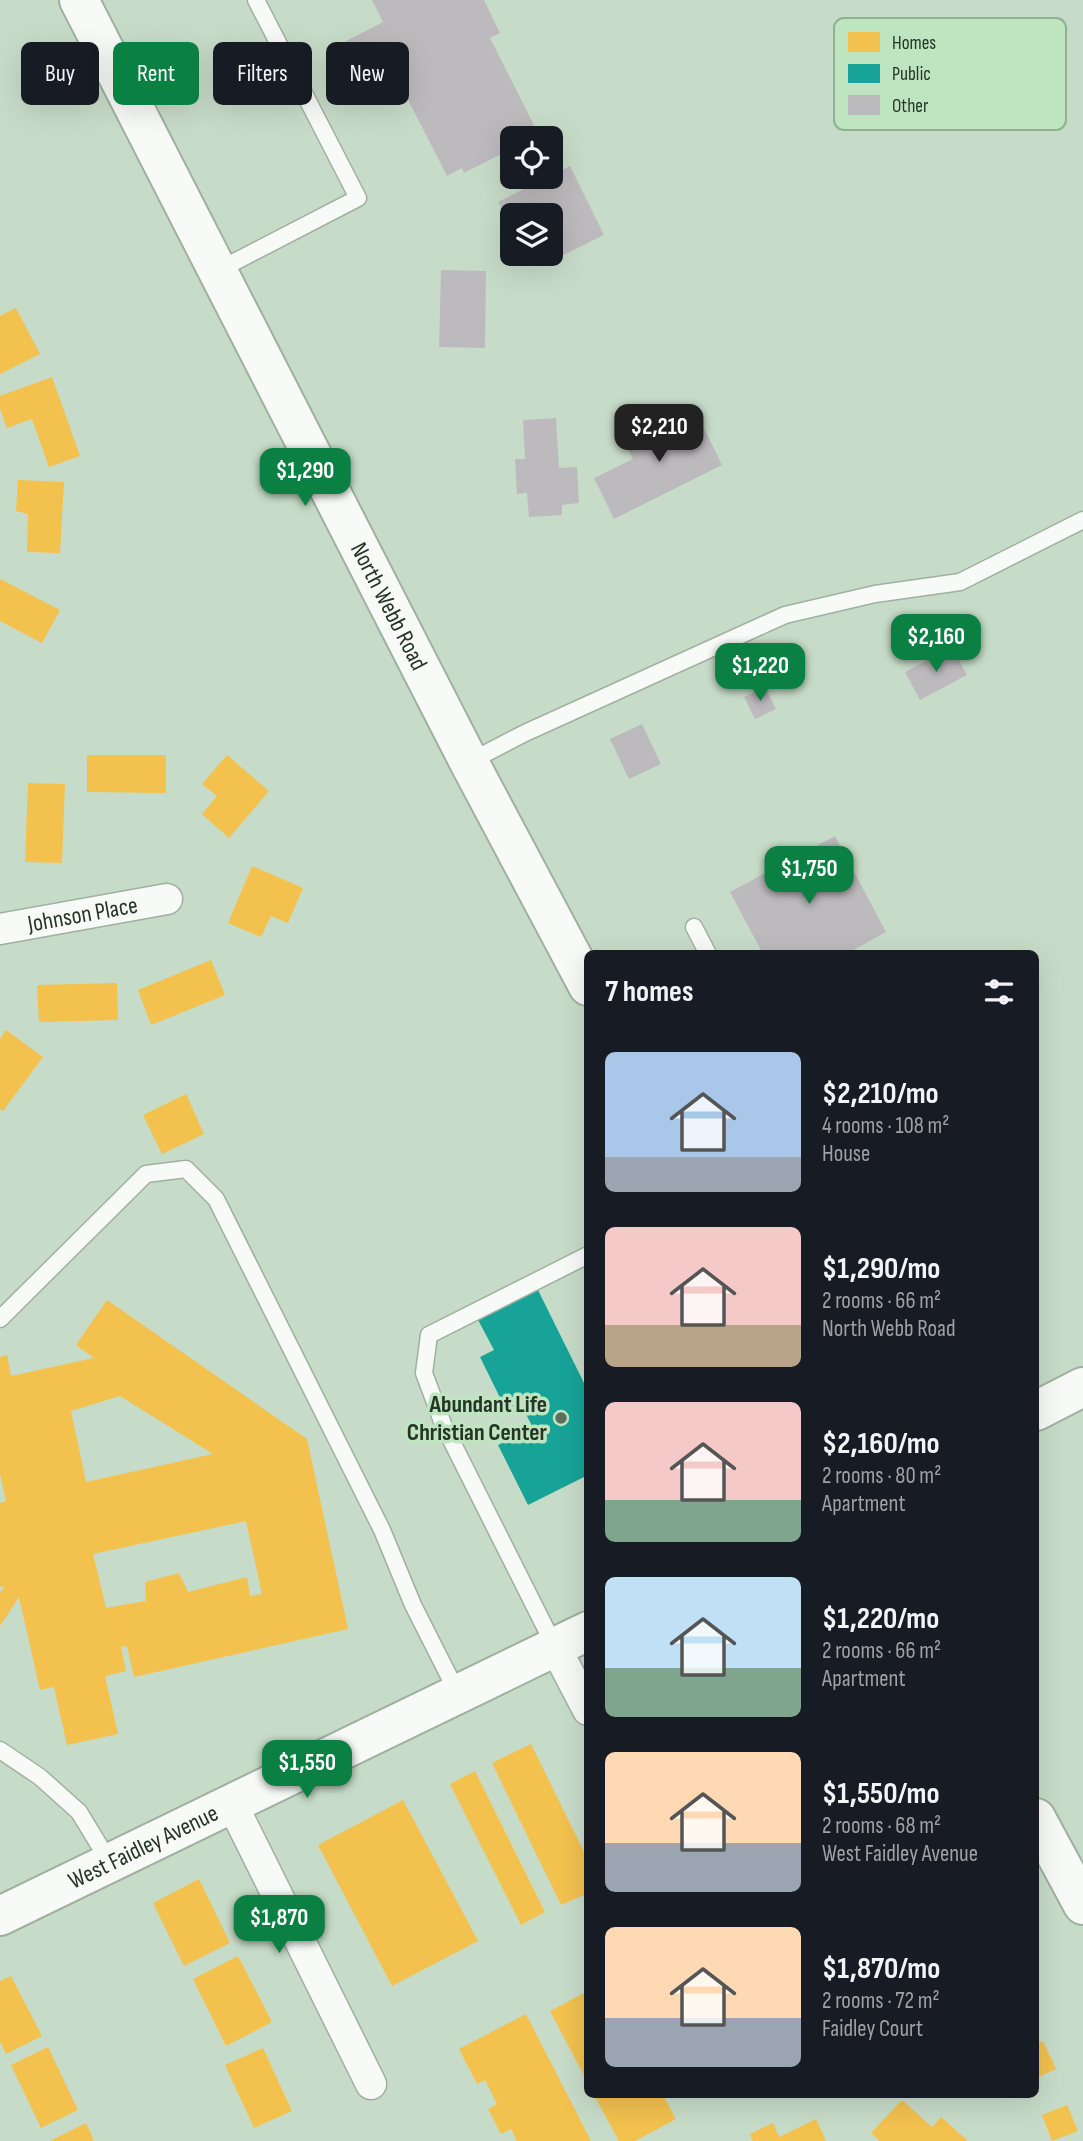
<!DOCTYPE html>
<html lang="en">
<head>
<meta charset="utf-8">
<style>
	body { margin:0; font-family:"Sofia Sans Condensed",sans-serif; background:#242831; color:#f1f3f6; height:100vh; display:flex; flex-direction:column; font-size:26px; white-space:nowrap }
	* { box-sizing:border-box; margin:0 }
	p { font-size:23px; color:#9ea1a6 }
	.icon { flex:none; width:38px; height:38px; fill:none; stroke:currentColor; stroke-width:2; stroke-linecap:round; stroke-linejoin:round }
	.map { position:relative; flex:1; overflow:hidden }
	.details { position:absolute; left:584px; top:950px; width:455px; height:1148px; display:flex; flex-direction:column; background:#171b24; border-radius:10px; box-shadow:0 7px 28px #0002 }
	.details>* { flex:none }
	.banner { position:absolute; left:21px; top:42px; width:458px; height:63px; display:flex; gap:14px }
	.controls { position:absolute; left:500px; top:126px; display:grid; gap:14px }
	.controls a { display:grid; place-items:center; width:63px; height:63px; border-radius:10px; background:#171b24; box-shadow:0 7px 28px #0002; font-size:35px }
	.price { position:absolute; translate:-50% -60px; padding:0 16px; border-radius:14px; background:#0b8043; color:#fff; font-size:23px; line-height:46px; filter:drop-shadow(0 2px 4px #0008) }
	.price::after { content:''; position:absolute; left:50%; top:42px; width:21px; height:16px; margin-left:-10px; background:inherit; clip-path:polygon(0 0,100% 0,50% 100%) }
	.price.active { background:#222; color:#fff }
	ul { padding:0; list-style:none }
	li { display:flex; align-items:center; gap:21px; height:175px; padding:0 21px }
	li span { display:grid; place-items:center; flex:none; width:196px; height:140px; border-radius:10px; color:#555 }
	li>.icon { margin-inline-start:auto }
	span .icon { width:84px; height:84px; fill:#fffc; stroke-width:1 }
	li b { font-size:30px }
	h2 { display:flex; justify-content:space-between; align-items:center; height:84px; padding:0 21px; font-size:30px }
	.pill { padding:0 24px; border-radius:10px; background:#171b24; box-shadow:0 7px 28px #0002; font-size:24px; line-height:63px }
	.pill.active { background:#0b8043; color:#fff }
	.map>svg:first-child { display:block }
	.homes { fill:#f2c14e; fill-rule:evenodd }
	.public { fill:#17a398 }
	.building { fill:#bdbabe }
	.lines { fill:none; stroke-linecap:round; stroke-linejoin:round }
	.lane-casing { stroke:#a0b0a0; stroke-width:19 }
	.street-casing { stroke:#a0b0a0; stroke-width:33 }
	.secondary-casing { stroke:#a0b0a0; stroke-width:42 }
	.lane { stroke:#f7faf7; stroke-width:16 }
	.street { stroke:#f7faf7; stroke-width:30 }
	.secondary { stroke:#f7faf7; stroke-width:38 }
	.poi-dot { fill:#5e6f5e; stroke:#bee5c0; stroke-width:2.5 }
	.labels { text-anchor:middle; stroke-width:7; stroke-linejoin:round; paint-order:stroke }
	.street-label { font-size:24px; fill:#253425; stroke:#bee5c0 }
	.poi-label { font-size:24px; font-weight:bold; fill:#253425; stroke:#bee5c0; text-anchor:end }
	.key { fill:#bee5c0; stroke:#90b092; stroke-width:2 }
	.key-label { font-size:19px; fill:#253425 }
</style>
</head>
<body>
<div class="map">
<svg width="1083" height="2141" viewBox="0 0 1083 2141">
	<rect width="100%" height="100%" fill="#c7dcc8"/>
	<g class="homes">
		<path d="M16 308 40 354 0 374V316Z"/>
		<path d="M52 377 80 456 49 467 32 419 7 428 0 409V396Z"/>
		<path d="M18 480 64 482 60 553 27 552 28 514 16 511Z"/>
		<path d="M0 579 60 610 42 643 0 621Z"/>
		<path d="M87 755H166V793L87 792Z"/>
		<path d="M227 755 269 791 229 838 202 814 217 796 202 784Z"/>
		<path d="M28 783 65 784 62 863 25 862Z"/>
		<path d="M252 866 303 888 288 923 271 916 261 937 228 923Z"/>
		<path d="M211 960 225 995 151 1025 138 990Z"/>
		<path d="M117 983 118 1020 39 1022 37 985Z"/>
		<path d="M6 1030 43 1057 3 1111 0 1109V1039Z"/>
		<path d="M186 1094 204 1134 162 1154 143 1115Z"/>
		<path d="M107 1300 307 1439 348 1629 134 1677 127 1646 121 1647 126 1671 105 1676 118 1734 67 1745 54 1687 40 1690 19 1597 0 1626V1593L5 1586 0 1587V1503L6 1501 0 1474V1357L7 1355 11 1376 94 1358 76 1345ZM120 1396 213 1454 86 1482 71 1411ZM246 1521 262 1594 250 1596 247 1577 188 1592 179 1573 145 1582 146 1601 106 1608 93 1554Z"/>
		<path d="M531 1744 588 1860V1893L561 1905 492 1763Z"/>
		<path d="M475 1771 545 1912 521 1925 450 1784Z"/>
		<path d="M403 1800 478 1941 392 1986 318 1845Z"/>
		<path d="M199 1879 230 1943 184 1966 153 1903Z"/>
		<path d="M238 1956 272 2022 226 2046 193 1979Z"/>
		<path d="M11 1976 42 2036 6 2054 0 2042V1981Z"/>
		<path d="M588 1991V2083L550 2011Z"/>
		<path d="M526 2014 591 2141H517L511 2129 501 2134 488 2109 497 2104 485 2080 477 2084 459 2049Z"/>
		<path d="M1043 2041 1056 2069 1036 2078V2044Z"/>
		<path d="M48 2047 78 2110 41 2128 11 2065Z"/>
		<path d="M263 2048 292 2111 254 2128 225 2065Z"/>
		<path d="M594 2095H663L676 2119 635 2141H619Z"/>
		<path d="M902 2100 932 2127 941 2117 968 2141H880L871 2133Z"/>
		<path d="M1067 2105 1078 2131 1052 2141 1042 2115Z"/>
		<path d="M816 2119 826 2141H753L750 2134 773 2123 779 2137Z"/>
		<path d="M86 2123 94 2141H50Z"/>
	</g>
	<path class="public" d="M536 1286 588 1391V1475L528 1505 498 1445 533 1428 521 1404 507 1412 480 1357 494 1350 476 1316Z"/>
	<g class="building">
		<path d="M372 0H484L500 33 490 38 534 125 524 130 528 138H513V148L464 173 462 168 447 176 402 88 376 101 366 81 359 84 349 64 355 60 346 41 383 22Z"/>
		<path d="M570 166 604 235 549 262 545 254H551V215H513V231L498 202Z"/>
		<path d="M441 270 486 271 485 348 439 347Z"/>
		<path d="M694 408 722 465 614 519 594 478 633 459 625 443Z"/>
		<path d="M556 418 559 468 577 467 579 503 562 505V515L529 517 527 493 517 494 515 459H525L523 420Z"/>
		<path d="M952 647 967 675 920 700 905 672Z"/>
		<path d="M765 687 776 709 755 719 744 697Z"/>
		<path d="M642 724 661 764 629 779 610 739Z"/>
		<path d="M835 836 886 932 846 954H763L730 892Z"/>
	</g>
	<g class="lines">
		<defs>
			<g id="lane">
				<path d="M217 271 358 198 256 0"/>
				<path d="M469 762 525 733 785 615 875 594 960 582 1083 520"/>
				<path d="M694 927 708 954"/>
				<path d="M0 1319 146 1174 186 1169 216 1199 382 1530 413 1605 458 1694"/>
				<path d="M555 1647 443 1424 424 1373 429 1335 588 1255"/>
				<path d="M0 1750 40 1777 79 1812 110 1863"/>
			</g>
			<g id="street">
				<path id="s1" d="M0 929 167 899"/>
				<path d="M555 1647 588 1710"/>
				<path d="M232 1804 371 2084"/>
			</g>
			<g id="secondary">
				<path id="s2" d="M79 0 469 762 588 986"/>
				<path d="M1036 1411 1083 1387"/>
				<path d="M1036 1818 1083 1905"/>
				<path id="s3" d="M0 1916 588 1631"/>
			</g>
		</defs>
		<use href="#lane" class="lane-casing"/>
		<use href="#street" class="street-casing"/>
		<use href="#secondary" class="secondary-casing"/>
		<use href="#lane" class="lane"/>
		<use href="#street" class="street"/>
		<use href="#secondary" class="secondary"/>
	</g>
	<circle class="poi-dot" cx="561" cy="1418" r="7"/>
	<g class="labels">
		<g class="street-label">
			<text dy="8" stroke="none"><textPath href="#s2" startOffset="681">North Webb Road</textPath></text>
			<text dy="8" stroke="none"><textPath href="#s1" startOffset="84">Johnson Place</textPath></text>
			<text dy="8" stroke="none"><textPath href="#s3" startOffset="159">West Faidley Avenue</textPath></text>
		</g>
		<g class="poi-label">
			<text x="547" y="1412">Abundant Life<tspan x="547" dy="28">Christian Center</tspan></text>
		</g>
	</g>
	<rect x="834" y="18" width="232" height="112" rx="10" class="key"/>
	<rect x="848" y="32" width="32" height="20" fill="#f2c14e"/>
	<rect x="848" y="64" width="32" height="19" fill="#17a398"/>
	<rect x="848" y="95" width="32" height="20" fill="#bdbabe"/>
	<g class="key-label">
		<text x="892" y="49">Homes</text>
		<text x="892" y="80">Public</text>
		<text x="892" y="112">Other</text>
	</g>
</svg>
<div class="controls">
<a><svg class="icon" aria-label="locate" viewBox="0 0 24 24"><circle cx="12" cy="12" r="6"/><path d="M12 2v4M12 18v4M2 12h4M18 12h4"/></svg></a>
<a><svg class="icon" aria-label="layers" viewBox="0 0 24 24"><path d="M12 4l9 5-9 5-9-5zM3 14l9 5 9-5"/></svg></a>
</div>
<b class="price active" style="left:659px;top:464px">$2,210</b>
<b class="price" style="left:305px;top:508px">$1,290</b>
<b class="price" style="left:936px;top:674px">$2,160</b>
<b class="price" style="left:760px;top:703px">$1,220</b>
<b class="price" style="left:809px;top:906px">$1,750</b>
<b class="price" style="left:307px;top:1800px">$1,550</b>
<b class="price" style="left:279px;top:1955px">$1,870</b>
<div class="banner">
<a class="pill">Buy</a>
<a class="pill active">Rent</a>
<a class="pill">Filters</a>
<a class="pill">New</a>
</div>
<section class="details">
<h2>7 homes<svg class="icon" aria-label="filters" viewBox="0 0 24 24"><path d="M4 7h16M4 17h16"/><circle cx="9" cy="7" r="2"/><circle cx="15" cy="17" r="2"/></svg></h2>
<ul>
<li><span style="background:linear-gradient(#a9c7e8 75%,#9aa5b1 0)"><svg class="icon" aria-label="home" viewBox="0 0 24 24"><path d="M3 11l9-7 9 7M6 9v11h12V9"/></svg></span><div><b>$2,210/mo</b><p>4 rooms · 108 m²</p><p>House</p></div></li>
<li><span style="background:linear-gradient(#f6c9c9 70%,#b9a48a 0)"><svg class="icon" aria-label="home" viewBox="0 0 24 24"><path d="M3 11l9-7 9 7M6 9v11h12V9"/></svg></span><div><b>$1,290/mo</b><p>2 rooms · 66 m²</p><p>North Webb Road</p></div></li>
<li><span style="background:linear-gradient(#f6c9c9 70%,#7fa58c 0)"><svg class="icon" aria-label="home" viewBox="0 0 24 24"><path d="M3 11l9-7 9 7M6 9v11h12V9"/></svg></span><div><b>$2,160/mo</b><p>2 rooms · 80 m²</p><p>Apartment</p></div></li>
<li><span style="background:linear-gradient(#bfe0f5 65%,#7fa58c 0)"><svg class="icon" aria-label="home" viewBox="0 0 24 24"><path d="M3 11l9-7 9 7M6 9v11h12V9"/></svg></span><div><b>$1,220/mo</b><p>2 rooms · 66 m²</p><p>Apartment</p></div></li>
<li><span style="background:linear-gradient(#ffd9b3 65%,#9aa5b1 0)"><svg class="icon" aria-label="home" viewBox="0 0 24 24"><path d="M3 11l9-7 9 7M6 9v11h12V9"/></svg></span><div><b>$1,550/mo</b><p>2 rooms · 68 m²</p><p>West Faidley Avenue</p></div></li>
<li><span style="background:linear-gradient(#ffd9b3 65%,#9aa5b1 0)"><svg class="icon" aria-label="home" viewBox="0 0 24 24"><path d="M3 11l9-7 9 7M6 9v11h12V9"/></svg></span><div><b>$1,870/mo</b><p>2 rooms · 72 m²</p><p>Faidley Court</p></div></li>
</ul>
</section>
</div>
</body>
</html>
